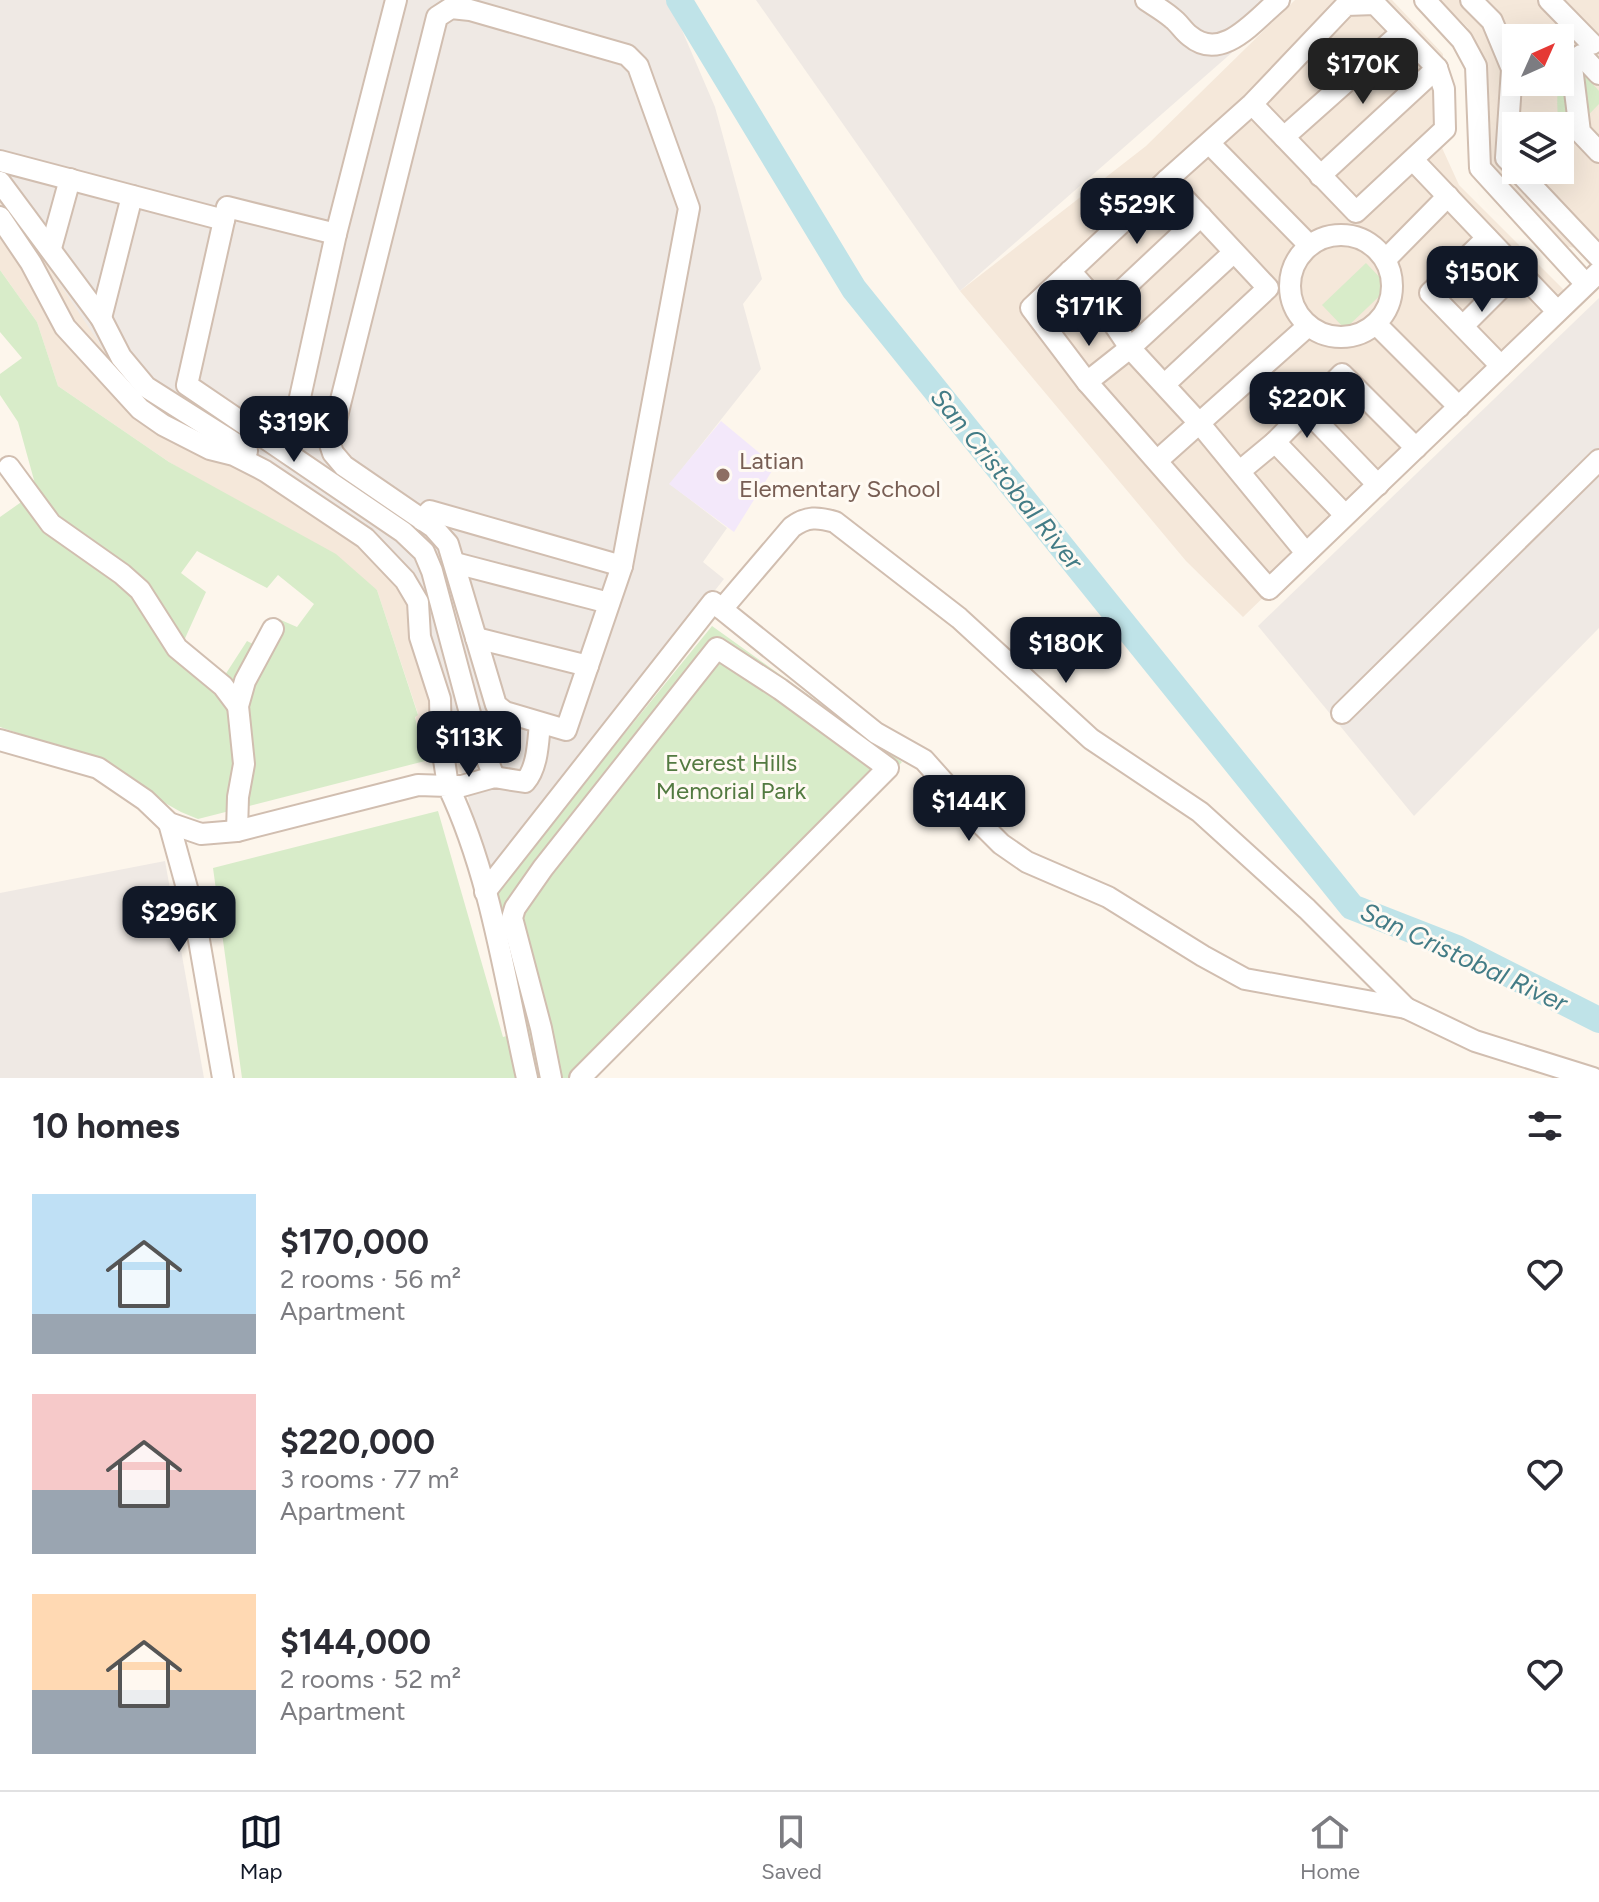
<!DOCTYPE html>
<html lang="en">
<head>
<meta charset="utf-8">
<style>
	body { margin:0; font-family:Figtree,sans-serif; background:#f2f2f3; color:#2b2b33; height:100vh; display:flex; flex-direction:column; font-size:30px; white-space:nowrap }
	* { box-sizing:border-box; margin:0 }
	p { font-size:26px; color:#7c7c81 }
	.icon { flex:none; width:44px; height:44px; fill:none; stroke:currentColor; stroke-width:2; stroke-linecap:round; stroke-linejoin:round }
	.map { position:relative; height:1078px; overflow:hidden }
	.drawer { display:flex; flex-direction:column; background:#fff; flex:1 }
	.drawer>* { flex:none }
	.needle { width:52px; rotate:45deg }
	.fabs { position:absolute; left:1502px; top:24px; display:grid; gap:16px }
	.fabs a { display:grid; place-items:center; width:72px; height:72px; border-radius:0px; background:#fff; box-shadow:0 8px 32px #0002; font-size:40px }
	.price { position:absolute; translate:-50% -68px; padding:0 18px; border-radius:16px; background:#111827; color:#fff; font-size:26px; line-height:52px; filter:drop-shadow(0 2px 4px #0008) }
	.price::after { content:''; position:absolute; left:50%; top:48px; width:24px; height:18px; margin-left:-12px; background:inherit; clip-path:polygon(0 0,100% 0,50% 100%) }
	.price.current { background:#222; color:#fff }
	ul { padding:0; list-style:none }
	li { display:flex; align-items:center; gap:24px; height:200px; padding:0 32px }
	li span { display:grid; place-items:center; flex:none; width:224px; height:160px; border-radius:0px; color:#555 }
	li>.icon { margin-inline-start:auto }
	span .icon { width:96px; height:96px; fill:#fffc; stroke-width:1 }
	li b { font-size:34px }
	h2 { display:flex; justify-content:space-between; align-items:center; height:96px; padding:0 32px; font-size:34px }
	.tab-bar { display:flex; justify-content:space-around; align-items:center; height:112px; border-top:2px solid #e1e1e2; background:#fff; font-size:22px; color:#7c7c81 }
	.tab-bar a { display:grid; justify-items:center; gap:4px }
	.tab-bar .current { color:#111827 }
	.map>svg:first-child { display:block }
	.residential { fill:#f5e8da; fill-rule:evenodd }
	.industrial { fill:#efe9e4 }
	.education { fill:#f3e8fa }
	.green { fill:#d8ecc9; fill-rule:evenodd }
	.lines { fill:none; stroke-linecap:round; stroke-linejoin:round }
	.river { stroke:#bfe3e8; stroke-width:26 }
	.minor-casing { stroke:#d1beb0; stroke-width:24 }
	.minor { stroke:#fff; stroke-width:20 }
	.education-dot { fill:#8d6e63; stroke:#fffaf3; stroke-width:3 }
	.labels { text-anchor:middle; stroke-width:6; stroke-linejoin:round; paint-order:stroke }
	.education-label { font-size:24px; fill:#785e54; stroke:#fffaf3; text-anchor:start }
	.park-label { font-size:24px; fill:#537a41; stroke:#fffaf3 }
	.water-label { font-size:26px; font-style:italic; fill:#437c86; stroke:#fffaf3 }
</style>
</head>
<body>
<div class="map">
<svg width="1599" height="1078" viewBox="0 0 1599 1078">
	<rect width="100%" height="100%" fill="#fdf6ec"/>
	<g class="residential">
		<path d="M1295 0H1392L1443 54 1444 89 1438 139 1459 185 1577 303 1449 418 1243 617 1186 561 960 291 1146 146Z"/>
		<path d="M1440 0H1599V252L1564 246 1489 172 1480 68 1468 28ZM1516 38H1560V82H1516ZM1516 126H1560V170H1516Z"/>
		<path d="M0 198 246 457 415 582 463 774 425 761 415 716 418 714 377 590 169 462 58 386 37 322 0 270Z"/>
	</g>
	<g class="industrial">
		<path d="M0 0H669L715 107 762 279 743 304 761 369 670 484 727 528 703 562 724 579 493 869 486 871 482 865 466 787 422 622 377 543 160 416 129 388 6 203 0 198Z"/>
		<path d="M756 0H1292L960 291Z"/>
		<path d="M1599 298V628L1414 816 1258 626Z"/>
		<path d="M165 861 204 1078H0V893Z"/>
	</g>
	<path class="education" d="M721 421 775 466 734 532 669 484Z"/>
	<g class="green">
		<path d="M1571 60 1599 91V104L1567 137 1558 126C1558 100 1553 79 1571 60Z"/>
		<path d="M1366 263 1389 287 1345 329 1322 305Z"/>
		<path d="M0 270 37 322 58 386 169 462 336 554 377 590 418 715 415 717 425 761 198 819 181 812 149 794 109 764 0 727V517L37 491 18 422 0 395V374L22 358 0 332ZM197 551 267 588 278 575 314 604 297 627 274 617 257 646 247 641 225 675 182 645 206 592 181 573Z"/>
		<path d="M712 626 902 762 591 1078H242L213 868 438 811 503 1037 527 1030 496 892Z"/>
	</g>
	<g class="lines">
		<path class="river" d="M679 0 854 289 1352 907 1457 948 1599 1020"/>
		<defs>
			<g id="minor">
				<path d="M1146 0C1155 6 1164 11 1172 18 1179 23 1183 31 1190 36 1222 63 1255 20 1279 0"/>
				<path d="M1425 0 1462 40 1476 66 1480 168 1585 283"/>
				<path d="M1471 0 1492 21 1512 69 1506 158 1516 168"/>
				<path d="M1549 0 1592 44"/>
				<path d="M451 8 470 10 627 55 638 66 689 208 622 566 566 730 505 712 496 705 448 544 433 527 344 466 333 453 330 444 437 17Z"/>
				<path d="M1581 55 1599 74"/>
				<path d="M1572 67 1580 132 1599 152"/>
				<path d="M1252 104 1356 212 1445 129 1444 89 1437 68 1375 4 1346 5 1252 104 1167 180 1031 308 1087 382 1269 589 1599 272"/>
				<path d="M1284 137 1402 32"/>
				<path d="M1210 144 1309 245"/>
				<path d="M0 161 224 220"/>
				<path d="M1414 161 1557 311"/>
				<path d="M1517 170 1599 257"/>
				<path d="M1320 176 1437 68"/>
				<path d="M0 182 101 318 121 357 146 387 247 451"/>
				<path d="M0 217 31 263 65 327 140 409 163 425 210 449 234 455 265 471 365 538 405 580 418 602 420 637 440 699 441 740 448 786H462L494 777 525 782C538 767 538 742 540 723"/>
				<path d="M336 234 227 207 187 385 403 532 424 552 432 571 471 717 494 777"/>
				<circle cx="1341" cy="286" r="51"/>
				<path d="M1487 238 1430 293 1501 366"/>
				<path d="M51 248 70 179"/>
				<path d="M1386 259 1448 196"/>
				<path d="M1070 271 1103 308 1130 348 1200 424 1306 553"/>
				<path d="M1103 308 1201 216"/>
				<path d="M101 318 132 196"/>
				<path d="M1377 325 1459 407"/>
				<path d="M1463 326 1518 271"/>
				<path d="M1087 382 1130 348 1233 253"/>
				<path d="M1165 384 1268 288 1167 180"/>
				<path d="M1305 409 1378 485"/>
				<path d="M1275 442 1345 515"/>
				<path d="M288 452 336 234 396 0"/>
				<path d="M1158 460 1308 326"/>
				<path d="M9 467 51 524 122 574 140 590 177 648 223 686 238 706"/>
				<path d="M1240 471 1275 442 1342 374 1416 448"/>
				<path d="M422 520 430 511 622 566"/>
				<path d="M455 563 609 603"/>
				<path d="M722 609 792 527C807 516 818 517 835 522L959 618 1091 739 1200 812 1307 909 1406 1008"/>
				<path d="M476 638 588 666"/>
				<path d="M1342 713 1599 460"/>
				<path d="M0 740 98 768 145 800 169 823 201 834 237 831 418 785 448 786C491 876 505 981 527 1078"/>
				<path d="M169 823 195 917 223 1078"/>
				<path d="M237 831 238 797 244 764 238 706 245 681 273 629"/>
				<path d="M485 892 713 602 876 733 924 760 984 827 1001 844 1027 862 1108 897 1203 956 1245 979 1406 1008 1475 1041 1593 1078"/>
				<path d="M551 1078 541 1028 512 918 515 908 543 868 717 648 780 689 888 768 580 1078"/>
			</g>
		</defs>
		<use href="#minor" class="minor-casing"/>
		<use href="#minor" class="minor"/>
	</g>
	<circle class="education-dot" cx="723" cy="475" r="8"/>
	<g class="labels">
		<g class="education-label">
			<text x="739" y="469">Latian<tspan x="739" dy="28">Elementary School</tspan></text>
		</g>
		<g class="park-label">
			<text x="731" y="771">Everest Hills<tspan x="731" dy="28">Memorial Park</tspan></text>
		</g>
		<g class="water-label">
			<text transform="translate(1007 479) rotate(51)" y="9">San Cristobal River</text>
			<text transform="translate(1464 957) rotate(25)" y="9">San Cristobal River</text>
		</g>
	</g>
</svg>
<div class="fabs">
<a><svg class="needle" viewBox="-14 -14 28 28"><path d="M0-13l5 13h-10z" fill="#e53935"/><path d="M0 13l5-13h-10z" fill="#7c7c81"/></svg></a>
<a><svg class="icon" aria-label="layers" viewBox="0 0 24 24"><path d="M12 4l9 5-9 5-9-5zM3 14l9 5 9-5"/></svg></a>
</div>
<b class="price current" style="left:1363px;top:106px">$170K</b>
<b class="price" style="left:1137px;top:246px">$529K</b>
<b class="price" style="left:1482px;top:314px">$150K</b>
<b class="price" style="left:1089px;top:348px">$171K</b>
<b class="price" style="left:1307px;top:440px">$220K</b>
<b class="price" style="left:294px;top:464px">$319K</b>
<b class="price" style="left:1066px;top:685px">$180K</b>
<b class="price" style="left:469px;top:779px">$113K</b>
<b class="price" style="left:969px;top:843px">$144K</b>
<b class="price" style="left:179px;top:954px">$296K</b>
</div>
<section class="drawer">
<h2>10 homes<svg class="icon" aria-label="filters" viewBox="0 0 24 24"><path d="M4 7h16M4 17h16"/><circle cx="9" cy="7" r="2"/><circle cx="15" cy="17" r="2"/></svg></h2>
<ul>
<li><span style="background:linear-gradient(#bfe0f5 75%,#9aa5b1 0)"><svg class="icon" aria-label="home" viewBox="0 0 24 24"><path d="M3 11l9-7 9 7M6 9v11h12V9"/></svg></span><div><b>$170,000</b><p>2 rooms · 56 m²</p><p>Apartment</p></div><svg class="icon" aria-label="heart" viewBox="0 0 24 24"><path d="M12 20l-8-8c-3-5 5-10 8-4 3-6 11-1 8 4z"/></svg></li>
<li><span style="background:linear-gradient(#f6c9c9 60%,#9aa5b1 0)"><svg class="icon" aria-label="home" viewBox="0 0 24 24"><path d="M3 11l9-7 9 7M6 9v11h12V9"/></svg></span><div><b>$220,000</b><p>3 rooms · 77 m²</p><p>Apartment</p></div><svg class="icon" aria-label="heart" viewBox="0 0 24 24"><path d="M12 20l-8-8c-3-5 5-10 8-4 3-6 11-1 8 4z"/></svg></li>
<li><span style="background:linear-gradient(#ffd9b3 60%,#9aa5b1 0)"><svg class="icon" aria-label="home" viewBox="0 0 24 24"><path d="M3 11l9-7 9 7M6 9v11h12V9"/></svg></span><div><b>$144,000</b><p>2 rooms · 52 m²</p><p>Apartment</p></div><svg class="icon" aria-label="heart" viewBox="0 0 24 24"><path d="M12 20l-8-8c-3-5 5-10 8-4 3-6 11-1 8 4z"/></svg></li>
</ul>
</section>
<nav class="tab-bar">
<a class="current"><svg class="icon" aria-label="map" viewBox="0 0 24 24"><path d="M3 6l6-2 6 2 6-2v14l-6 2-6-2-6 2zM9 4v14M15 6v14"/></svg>Map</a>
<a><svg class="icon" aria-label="saved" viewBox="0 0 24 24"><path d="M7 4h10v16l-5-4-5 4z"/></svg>Saved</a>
<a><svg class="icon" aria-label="home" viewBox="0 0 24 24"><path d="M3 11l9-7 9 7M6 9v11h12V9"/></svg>Home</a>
</nav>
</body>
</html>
